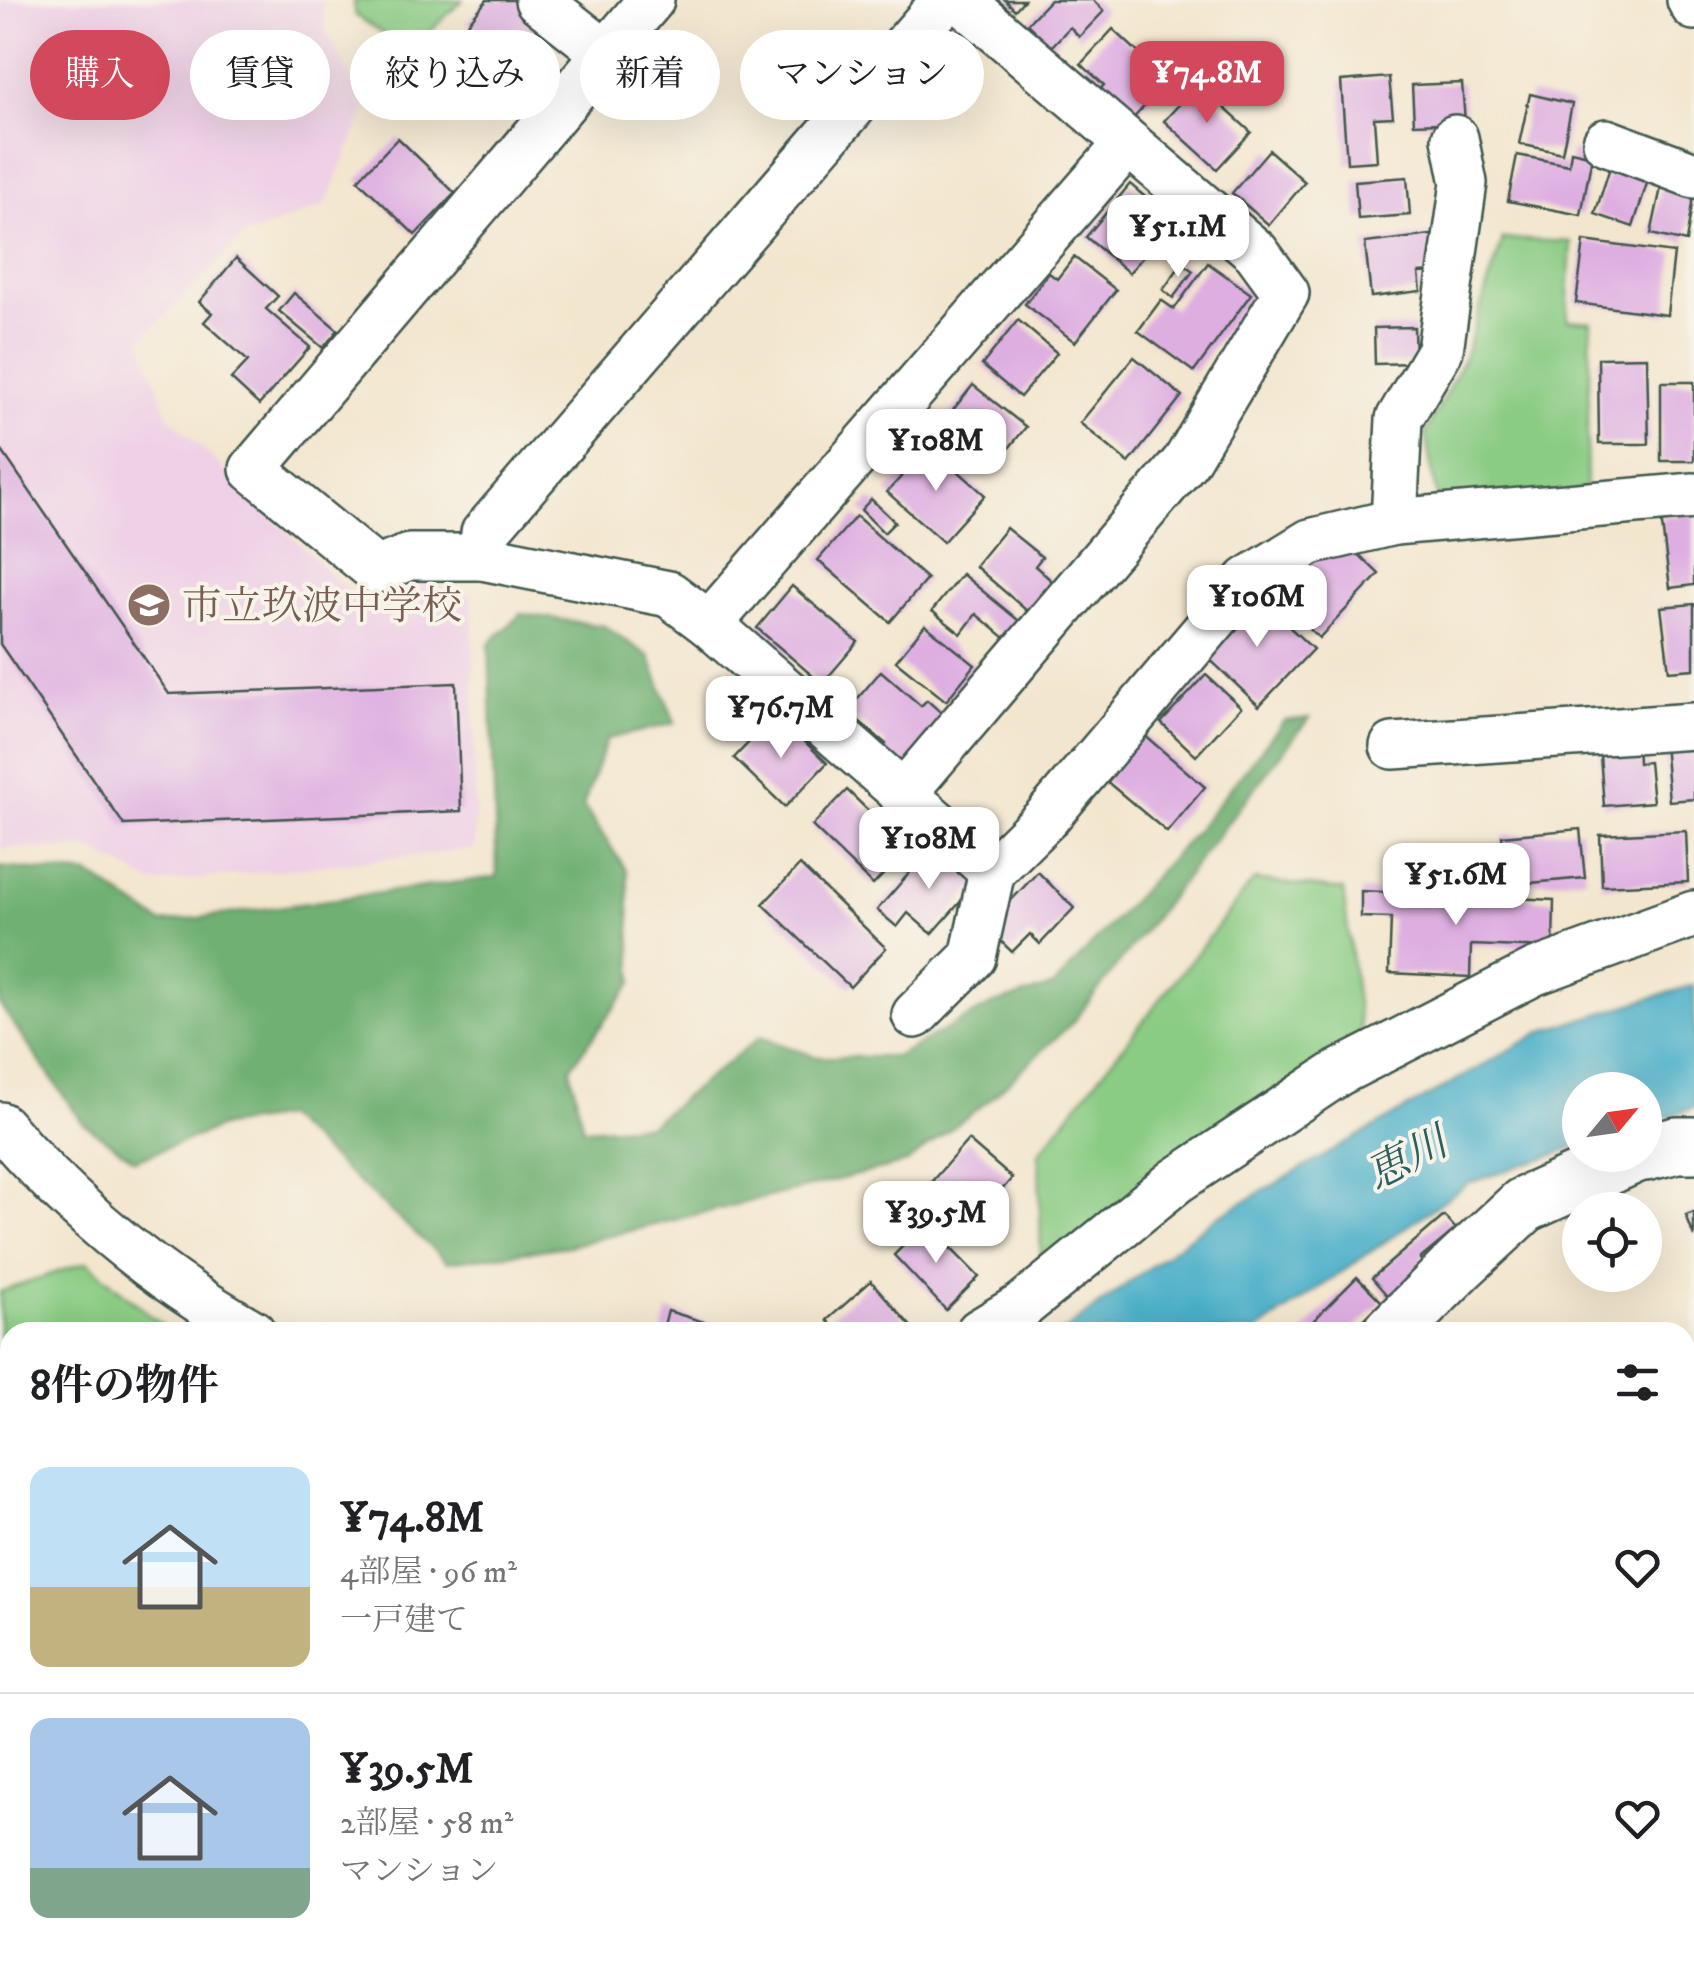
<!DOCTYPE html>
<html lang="ja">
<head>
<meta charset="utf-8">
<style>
	body { margin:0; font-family:"IM FELL DW Pica","Noto Serif JP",serif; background:#f2f2f2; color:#202124; height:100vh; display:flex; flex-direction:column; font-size:38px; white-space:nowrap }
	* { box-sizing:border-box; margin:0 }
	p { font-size:32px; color:#757577 }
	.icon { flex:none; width:55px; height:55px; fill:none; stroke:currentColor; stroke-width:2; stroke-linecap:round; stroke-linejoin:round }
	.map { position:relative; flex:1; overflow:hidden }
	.side { position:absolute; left:0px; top:1322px; width:1695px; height:642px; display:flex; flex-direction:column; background:#fff; border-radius:30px 30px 0 0; box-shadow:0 10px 40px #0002 }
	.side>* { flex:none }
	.banner { position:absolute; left:30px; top:30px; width:1000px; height:90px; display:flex; gap:20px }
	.needle { width:65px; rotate:61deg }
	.buttons { position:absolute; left:1562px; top:1072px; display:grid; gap:20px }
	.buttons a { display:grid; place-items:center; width:100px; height:100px; border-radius:50%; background:#fff; box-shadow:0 10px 40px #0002; font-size:50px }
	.price { position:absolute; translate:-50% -85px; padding:0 22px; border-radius:20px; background:#fff; color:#222; font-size:32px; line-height:65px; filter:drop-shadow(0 2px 5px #0008) }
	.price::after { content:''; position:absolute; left:50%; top:60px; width:30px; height:22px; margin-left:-15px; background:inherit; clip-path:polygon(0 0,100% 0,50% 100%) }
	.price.on { background:#d1495b; color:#fff }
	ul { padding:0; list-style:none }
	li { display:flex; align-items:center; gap:30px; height:250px; padding:0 30px }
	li+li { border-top:2px solid #e0e0e0 }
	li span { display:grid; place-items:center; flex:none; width:280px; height:200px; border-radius:20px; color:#555 }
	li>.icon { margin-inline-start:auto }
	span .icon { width:120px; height:120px; fill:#fffc; stroke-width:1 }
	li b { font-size:42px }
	h2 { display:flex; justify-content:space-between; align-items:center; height:120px; padding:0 30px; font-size:42px }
	.pill { padding:0 35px; border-radius:45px; background:#fff; box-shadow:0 10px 40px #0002; font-size:35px; line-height:90px }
	.pill.on { background:#d1495b; color:#fff }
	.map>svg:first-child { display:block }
	.built { fill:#efd0e6 }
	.green { fill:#8bcc84; stroke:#55845c; stroke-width:2.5 }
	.forest { fill:#70b072; stroke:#487653; stroke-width:2.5 }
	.water { fill:#49afc8; stroke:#34767e; stroke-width:2.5 }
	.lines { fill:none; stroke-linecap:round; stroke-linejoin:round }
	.stream { stroke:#49afc8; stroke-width:12 }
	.building { fill:#deaee1 }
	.minor-casing { stroke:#3f564b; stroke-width:50 }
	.major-casing { stroke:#3f564b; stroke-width:60 }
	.minor { stroke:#fff; stroke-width:45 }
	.major { stroke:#fff; stroke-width:55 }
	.labels { text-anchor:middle; stroke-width:8; stroke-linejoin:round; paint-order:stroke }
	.education-label { font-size:40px; fill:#785e54; stroke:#f7f3e8; text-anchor:start }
	.water-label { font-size:42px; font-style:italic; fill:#2c5f60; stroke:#f7f3e8 }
</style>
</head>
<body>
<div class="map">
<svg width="1694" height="1964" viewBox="0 0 1694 1964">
	<rect width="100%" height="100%" fill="#f7f3e8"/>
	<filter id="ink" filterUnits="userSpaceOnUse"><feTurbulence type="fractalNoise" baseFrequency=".01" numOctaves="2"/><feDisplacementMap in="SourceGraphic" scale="20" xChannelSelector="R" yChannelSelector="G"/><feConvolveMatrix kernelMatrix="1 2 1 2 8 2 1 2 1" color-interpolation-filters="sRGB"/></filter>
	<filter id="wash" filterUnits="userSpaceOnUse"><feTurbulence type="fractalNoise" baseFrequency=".0048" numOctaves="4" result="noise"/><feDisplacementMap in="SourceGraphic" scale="40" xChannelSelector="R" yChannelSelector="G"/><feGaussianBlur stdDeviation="2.25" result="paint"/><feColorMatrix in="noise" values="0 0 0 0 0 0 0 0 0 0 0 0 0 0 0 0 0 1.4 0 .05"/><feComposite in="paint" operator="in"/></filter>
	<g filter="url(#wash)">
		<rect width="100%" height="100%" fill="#f3e6ce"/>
		<path class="built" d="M0 0H322L325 29 366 108 326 205 244 236 141 340 168 415 366 609 419 580 473 596 475 849 154 884 91 849 0 848Z"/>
		<g class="green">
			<path d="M354 0H463L409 51 355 15Z"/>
			<path d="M1503 239 1571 242 1567 320 1591 322 1585 505 1441 519 1425 434 1464 358Z"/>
			<path d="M1254 880 1343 890 1362 1044 1041 1268 1039 1153Z"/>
			<path d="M87 1262 170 1332H10V1353L0 1335V1292Z"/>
		</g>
		<path class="forest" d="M521 614 604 626 649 656 675 723 607 739 583 806 627 871 633 982 570 1068 583 1129 649 1125 760 1037 817 1057H895L991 1005 1054 986 1196 831 1284 721 1309 718 1074 1021 989 1100 906 1163 568 1246 447 1262 285 1117 223 1126 135 1160 83 1123 0 1005V867L90 875 162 923 497 877 489 644Z"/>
		<g class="water">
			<path d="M1694 985V1108L1645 1124V1090H1580V1146L1469 1183 1256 1332H1063L1212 1220 1543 1031Z"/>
			<path d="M406 1955H613L604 1964H397Z"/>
		</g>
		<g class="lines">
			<g class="stream">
				<path d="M0 1757 10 1767"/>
				<path d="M234 1955 244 1964"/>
			</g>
		</g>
		<g id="blocks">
			<g class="building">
				<path d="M487 0H516L549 28 519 65 468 23Z"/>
				<path d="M1005 0H1024L1015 10Z"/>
				<path d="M1050 0H1093L1104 11 1079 37 1070 27 1051 47 1027 24Z"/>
				<path d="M1113 29 1168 80 1130 122 1097 92 1104 85 1081 64Z"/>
				<path d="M1389 77 1393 117 1374 118 1377 161 1347 163 1341 81Z"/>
				<path d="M1462 83 1465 122 1414 124 1412 85Z"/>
				<path d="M1198 84 1251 132 1217 169 1164 121Z"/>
				<path d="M1530 94 1572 104 1562 153 1519 144Z"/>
				<path d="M398 138 455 193 415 235 358 180Z"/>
				<path d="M1269 150 1305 182 1269 225 1232 193Z"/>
				<path d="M1571 151 1592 156 1581 215 1508 201 1517 155 1569 165Z"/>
				<path d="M1612 161 1650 174 1633 227 1595 214Z"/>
				<path d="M1407 177 1410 215 1358 219 1355 181Z"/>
				<path d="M1662 183 1694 190 1686 242 1651 234Z"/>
				<path d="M1130 184 1173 221 1129 273 1086 237Z"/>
				<path d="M1432 235 1436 272 1419 273 1421 291 1371 297 1365 243Z"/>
				<path d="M1584 241 1674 253 1667 315 1576 303Z"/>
				<path d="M1074 257 1116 290 1075 342 1025 304 1049 273 1057 279Z"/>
				<path d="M236 258 278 296 266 309 310 347 259 405 231 379 248 361 204 322 212 313 199 302Z"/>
				<path d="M1182 263 1193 271 1173 298 1163 290Z"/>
				<path d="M1208 263 1251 294 1194 372 1138 331 1161 300 1174 309Z"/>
				<path d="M294 293 338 330 323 348 279 311Z"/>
				<path d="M1018 320 1057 353 1020 397 982 365Z"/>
				<path d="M1414 327 1415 363 1375 364 1374 328Z"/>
				<path d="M1134 357 1182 396 1129 463 1080 423Z"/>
				<path d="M1647 357 1649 444H1599L1598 358Z"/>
				<rect x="1661" y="382" width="33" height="79"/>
				<path d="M973 385 1026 427 996 464 944 421Z"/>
				<path d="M938 427 959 446 949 456 929 438Z"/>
				<path d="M930 446 985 495 943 542 887 492Z"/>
				<path d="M0 448 169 694 456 683 461 811 124 825 0 644Z"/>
				<path d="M871 499 895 522 884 533 861 510Z"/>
				<path d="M1694 513V585L1670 588 1661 517Z"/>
				<path d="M856 516 927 579 890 622 818 560Z"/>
				<path d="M1006 528 1042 557 1035 566 1052 581 1027 611 975 566Z"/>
				<path d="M1346 542 1379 574 1319 638 1278 599 1321 553Z"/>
				<path d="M962 574 1024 625 1010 642 976 614 961 634 932 611Z"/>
				<path d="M792 586 858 642 822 684 757 628Z"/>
				<path d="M1254 594 1313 649 1259 706 1201 651Z"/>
				<path d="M1694 604V669L1669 671 1661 607Z"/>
				<path d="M925 625 975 665 946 701 896 661Z"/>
				<path d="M881 671 921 706 927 700 947 718 902 771 880 752 886 744 847 711Z"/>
				<path d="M1206 675 1241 707 1196 756 1161 723Z"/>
				<path d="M776 714 827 763 785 807 734 758Z"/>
				<path d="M1143 734 1205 787 1167 832 1105 780Z"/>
				<path d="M1637 741 1638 763 1649 762 1653 802 1604 806 1599 743Z"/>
				<path d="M1694 741V799L1669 801 1664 743Z"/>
				<path d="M847 790 908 849 873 885 812 826Z"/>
				<path d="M1580 829 1585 878 1507 885 1502 836Z"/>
				<path d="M1686 831 1688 882 1602 886 1600 835Z"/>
				<path d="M934 845 977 883 932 934 908 913 897 927 877 910Z"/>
				<path d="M800 865 886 948 850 987 763 904Z"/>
				<path d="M1038 872 1074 908 1040 944 1030 934 1012 952 986 927Z"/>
				<path d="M1361 891 1554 900 1553 948 1471 945 1470 977 1389 973 1391 918 1361 917Z"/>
				<path d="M968 1140 1012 1178 994 1199 982 1189 965 1209 932 1181Z"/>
				<path d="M1694 1212V1237L1686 1215Z"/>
				<path d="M1444 1216 1456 1229 1420 1259 1429 1271 1393 1302 1372 1278Z"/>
				<path d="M926 1223 979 1277 946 1310 894 1255Z"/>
				<path d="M1357 1277 1382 1302 1351 1332H1302Z"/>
				<path d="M871 1281 916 1332H838L827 1320Z"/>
				<path d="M668 1311 737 1332H662Z"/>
				<path d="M1694 1530V1605L1685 1596V1539Z"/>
				<path d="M1685 1615 1694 1625V1630L1685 1639Z"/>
				<rect x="1685" y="1814" width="9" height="62"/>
				<path d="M1694 1920V1964H1685V1921Z"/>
				<path d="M194 1955H229L220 1964H204Z"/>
				<path d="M764 1955H839L836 1964H765L761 1963Z"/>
				<path d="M1588 1955 1589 1964H1561V1956Z"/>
			</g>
		</g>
	</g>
	<g filter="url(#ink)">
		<use href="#blocks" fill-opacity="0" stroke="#3f564b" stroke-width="2.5"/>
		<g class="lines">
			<defs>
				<g id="minor">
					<path d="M538 0 604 52"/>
					<path d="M651 0 253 469 376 570 409 557H482L669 594 709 624 992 871 973 957 915 1015"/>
					<path d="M1690 0 1694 7"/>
					<path d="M1606 142 1694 175"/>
					<path d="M1394 522 1399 419 1440 350 1464 183 1455 138"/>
					<path d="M482 557 484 533 945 0"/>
					<path d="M709 624 1127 144"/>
					<path d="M1393 746 1694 726"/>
					<path d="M902 795 1186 461 1286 293 1256 252 961 0"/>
					<path d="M992 871 1045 819 1248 580 1310 542 1394 522 1694 496"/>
					<path d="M0 1125C73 1210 154 1277 252 1332"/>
					<path d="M979 1332 1022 1306 1176 1181 1338 1073 1535 972 1694 914"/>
					<path d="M0 1527 10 1549"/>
					<path d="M0 1660 10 1655"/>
					<path d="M1685 1792H1694"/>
					<path d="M281 1955 290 1964"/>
					<path d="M349 1964 358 1955"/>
				</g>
				<g id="major">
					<path d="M1645 1153 1677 1145H1694"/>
					<path d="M1392 1332 1459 1265 1524 1205 1635 1155"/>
					<path d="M685 1964 694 1955"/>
				</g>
			</defs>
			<use href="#minor" class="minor-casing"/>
			<use href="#major" class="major-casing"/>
			<use href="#minor" class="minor"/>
			<use href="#major" class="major"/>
		</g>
	</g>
	<defs>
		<symbol id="school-disc" viewBox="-11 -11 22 22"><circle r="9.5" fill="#8d6e63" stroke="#f7f3e8"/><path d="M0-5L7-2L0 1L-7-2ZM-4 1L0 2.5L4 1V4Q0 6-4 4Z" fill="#fff"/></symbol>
	</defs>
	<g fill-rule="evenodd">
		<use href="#school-disc" x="124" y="580" width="50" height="50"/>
	</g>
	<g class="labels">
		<g class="education-label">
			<text x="182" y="619">市立玖波中学校</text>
		</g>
		<g class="water-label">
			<text transform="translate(1406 1157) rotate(-27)" y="15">恵川</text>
		</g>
	</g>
</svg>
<div class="buttons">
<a><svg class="needle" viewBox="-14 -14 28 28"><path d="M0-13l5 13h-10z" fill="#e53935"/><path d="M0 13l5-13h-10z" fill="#757577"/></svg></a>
<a><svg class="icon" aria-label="locate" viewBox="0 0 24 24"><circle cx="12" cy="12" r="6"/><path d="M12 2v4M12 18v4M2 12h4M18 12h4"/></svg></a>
</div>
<b class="price on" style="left:1207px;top:126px">¥74.8M</b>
<b class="price" style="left:1178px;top:280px">¥51.1M</b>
<b class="price" style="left:936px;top:494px">¥108M</b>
<b class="price" style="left:1257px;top:650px">¥106M</b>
<b class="price" style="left:781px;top:761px">¥76.7M</b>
<b class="price" style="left:929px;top:892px">¥108M</b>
<b class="price" style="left:1456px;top:928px">¥51.6M</b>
<b class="price" style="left:936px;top:1266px">¥39.5M</b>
<div class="banner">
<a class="pill on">購入</a>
<a class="pill">賃貸</a>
<a class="pill">絞り込み</a>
<a class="pill">新着</a>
<a class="pill">マンション</a>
</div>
<section class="side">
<h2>8件の物件<svg class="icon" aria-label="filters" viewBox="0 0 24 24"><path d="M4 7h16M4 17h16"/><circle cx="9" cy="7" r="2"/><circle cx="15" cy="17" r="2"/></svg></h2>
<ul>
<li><span style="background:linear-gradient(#bfe0f5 60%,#c2b280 0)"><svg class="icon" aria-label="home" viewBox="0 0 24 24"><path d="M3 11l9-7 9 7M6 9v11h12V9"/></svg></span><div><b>¥74.8M</b><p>4部屋 · 96 m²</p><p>一戸建て</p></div><svg class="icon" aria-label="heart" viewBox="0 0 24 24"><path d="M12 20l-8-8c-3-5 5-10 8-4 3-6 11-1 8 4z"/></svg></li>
<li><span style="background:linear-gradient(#a9c7e8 75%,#7fa58c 0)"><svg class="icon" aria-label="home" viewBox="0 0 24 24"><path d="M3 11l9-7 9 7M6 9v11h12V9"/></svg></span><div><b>¥39.5M</b><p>2部屋 · 58 m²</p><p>マンション</p></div><svg class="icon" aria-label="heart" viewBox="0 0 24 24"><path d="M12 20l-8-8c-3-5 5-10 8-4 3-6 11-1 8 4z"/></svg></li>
</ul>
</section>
</div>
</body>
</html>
